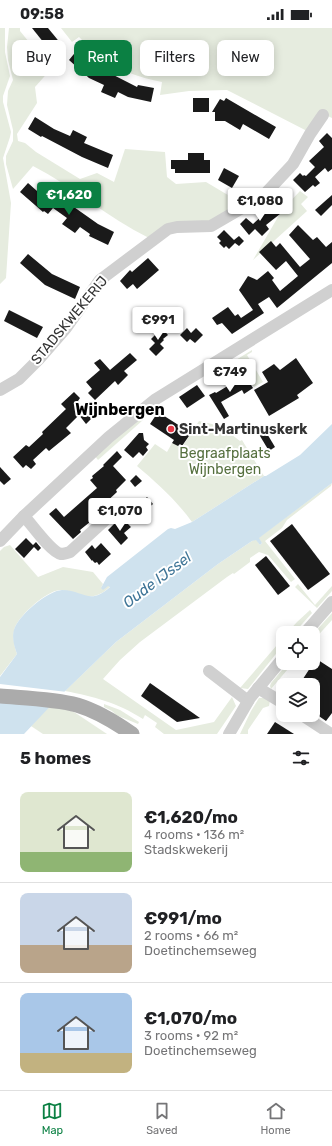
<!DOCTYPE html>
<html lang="en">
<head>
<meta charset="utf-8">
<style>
	body { margin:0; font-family:Rubik,sans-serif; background:#f6f6f6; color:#202124; height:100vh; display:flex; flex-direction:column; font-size:15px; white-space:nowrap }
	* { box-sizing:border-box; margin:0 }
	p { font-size:13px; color:#757577 }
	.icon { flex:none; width:22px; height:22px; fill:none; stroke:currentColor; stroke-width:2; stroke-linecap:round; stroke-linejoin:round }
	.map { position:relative; height:706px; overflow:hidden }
	.panel { display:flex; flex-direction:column; background:#fff; flex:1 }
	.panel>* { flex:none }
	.banner { position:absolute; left:12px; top:12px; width:308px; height:36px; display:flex; gap:8px }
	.tools { position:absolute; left:276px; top:598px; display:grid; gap:8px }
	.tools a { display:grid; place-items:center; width:44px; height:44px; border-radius:8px; background:#fff; box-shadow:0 2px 10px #0003; font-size:20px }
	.price { position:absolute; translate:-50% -34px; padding:0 9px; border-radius:4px; background:#fff; color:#222; font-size:13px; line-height:26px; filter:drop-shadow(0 1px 2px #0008) }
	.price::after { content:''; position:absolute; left:50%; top:24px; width:12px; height:9px; margin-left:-6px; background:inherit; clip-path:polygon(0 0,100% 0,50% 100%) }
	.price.current { background:#0b8043; color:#fff }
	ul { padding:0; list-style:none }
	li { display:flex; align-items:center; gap:12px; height:100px; padding:0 20px }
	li+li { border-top:1px solid #e0e0e0 }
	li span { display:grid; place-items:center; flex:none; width:112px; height:80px; border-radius:8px; color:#555 }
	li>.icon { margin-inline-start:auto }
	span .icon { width:48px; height:48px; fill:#fffc; stroke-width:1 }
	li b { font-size:17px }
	h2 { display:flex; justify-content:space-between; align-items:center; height:48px; padding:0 20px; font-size:17px }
	.tag { padding:0 14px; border-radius:8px; background:#fff; box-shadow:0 2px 10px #0003; font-size:14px; line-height:36px }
	.tag.current { background:#0b8043; color:#fff }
	.status { display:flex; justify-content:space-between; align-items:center; height:28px; padding:0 20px; background:#fff; direction:ltr }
	.status svg { height:11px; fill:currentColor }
	.tab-bar { display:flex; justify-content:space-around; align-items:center; height:56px; border-top:1px solid #e0e0e0; background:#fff; font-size:11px; color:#757577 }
	.tab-bar a { display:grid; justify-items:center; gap:2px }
	.tab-bar .current { color:#0b8043 }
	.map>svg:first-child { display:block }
	.green { fill:#e6ecdf }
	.water { fill:#cfe2ee }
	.pier { fill:#fff }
	.building { fill:#1a1a1a }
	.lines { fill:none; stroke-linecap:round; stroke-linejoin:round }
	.minor { stroke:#d0d0d0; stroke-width:12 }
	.major { stroke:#ababab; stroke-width:15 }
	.poi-dot { fill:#e63946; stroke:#fff; stroke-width:1.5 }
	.labels { text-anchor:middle; stroke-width:4; stroke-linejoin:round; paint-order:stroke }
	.street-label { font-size:14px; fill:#333; stroke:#fff }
	.poi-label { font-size:14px; font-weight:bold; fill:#333; stroke:#fff; text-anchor:start }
	.park-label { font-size:14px; fill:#56703f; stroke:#fff }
	.water-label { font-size:15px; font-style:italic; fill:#3f7597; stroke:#fff }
	.quarter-label { font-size:16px; font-weight:bold; fill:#000; stroke:#fff }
</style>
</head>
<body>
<div class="status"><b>09:58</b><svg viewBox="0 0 49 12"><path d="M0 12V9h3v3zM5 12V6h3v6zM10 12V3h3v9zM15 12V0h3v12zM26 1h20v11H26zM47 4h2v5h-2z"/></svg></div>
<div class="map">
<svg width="332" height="706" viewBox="0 0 332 706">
	<rect width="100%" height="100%" fill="#fff"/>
	<g class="green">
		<path d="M0 0H5V24L10 48 3 68V74L11 104 10 109 3 130 11 175 6 250 0 256Z"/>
		<path d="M9 0H20V3L51 41 35 59 37 75 17 106 18 113 25 115 36 124 80 151 97 145 114 154 125 121 165 124 167 149 176 156 206 154 243 176 215 192 149 210C108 190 74 159 33 138L13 161 6 136V128L13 113V102L7 77 8 63 13 52 8 32 7 19Z"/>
		<path d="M61 0H332V90L319 84 307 103 227 62 189 63 160 67 162 54C140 50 118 42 101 29 93 23 86 16 79 9L72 14Z"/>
		<path d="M300 163 308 169 301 176 307 183 253 232 282 182Z"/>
		<path d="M252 322V324L247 327 263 354 254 359 244 343 235 348 234 346 237 345 231 335Z"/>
		<path d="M138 390 143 392 98 432 95 428Z"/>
		<path d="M199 393 212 396 222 401 223 400 240 413 242 412 264 448 192 494C176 472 157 455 137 438L155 416 167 424 172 415 182 419Z"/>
		<path d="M332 455 331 458 287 492 282 500 265 513 295 551 291 554 268 527 259 524 250 530V534L234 546 233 545 227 549 140 614 120 632 103 651 176 702 214 694 232 669 236 678 217 706H164L155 699 157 695 145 687 143 691C116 674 95 669 65 663L116 614 218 536 252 513 256 511 260 517 262 515 258 510Z"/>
		<path d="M168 508 105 563C91 572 84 568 69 564 67 564 63 562 60 562 46 563 21 586 15 599 12 607 14 618 17 626L0 648V523L4 519 10 517 38 549 63 539 93 544 103 556 101 560Z"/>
		<path d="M298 556 315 577 332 558V563L317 580 295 559Z"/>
		<path d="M310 582 312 585 294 605H287L297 594Z"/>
		<path d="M332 585V592L313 613V606Z"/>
		<path d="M283 610V617L248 661 240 660Z"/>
		<path d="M288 635H293L271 661 270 658 271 655Z"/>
		<path d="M259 670H267L270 672 269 678 263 680 248 702V706H240L251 683Z"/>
		<path d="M104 676 120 682 139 694 138 696 116 687 112 683 104 679Z"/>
		<path d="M48 679 61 680 74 684 107 706H43L31 698Z"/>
	</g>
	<path class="water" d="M332 396V455L259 510 262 515 260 517 256 512 252 513 218 536 116 614 59 669 24 706H0V649L17 626C14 618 11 608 15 599 21 586 47 563 62 562 84 562 89 578 110 559L108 558 103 562 101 560 107 549 168 501 171 500 175 501 192 494 264 448H266L300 427Z"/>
	<path class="pier" d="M0 656 67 664 60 670 0 674Z"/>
	<g class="building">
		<path d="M32 0H48L66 22 56 30Z"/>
		<path d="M78 21 90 32 88 34 137 59 138 57 154 60 151 74 128 69 118 64 115 70 101 64 104 57 89 50 69 32Z"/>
		<rect x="193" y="70" width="16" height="14"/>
		<path d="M226 70 276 99 269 111 243 96 240 102 225 93H215V84H212L220 71 224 73Z"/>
		<path d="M35 89 54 101 70 108 73 102 87 109 84 115 113 127 108 140 82 129 42 108 41 109 28 101Z"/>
		<path d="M327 105 332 110V141L328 144 325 140 315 149 320 155 315 159 313 157 305 164 293 152 300 145 303 148 304 147 306 148 315 139 309 133 324 119 319 113Z"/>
		<path d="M188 125H204V132H210V145H175V141H171V132H188Z"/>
		<path d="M224 140 239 148 232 160 218 152Z"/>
		<path d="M28 155 54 178 58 173 62 175 64 172 98 196 114 204 108 217 89 208 90 206 80 199 75 205 62 196 67 190 53 180 48 186 44 183 43 184 20 164Z"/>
		<path d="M332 167V177L321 188 315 182Z"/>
		<path d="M268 179 272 183 275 181 280 186 266 197 269 201 262 208 255 201 249 207 240 196 246 190 253 196 263 187 262 185Z"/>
		<path d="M298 197 313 212 317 209 326 219 332 214V235L277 280 269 269 258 276 264 285 232 306 222 295 217 297 212 290 228 279 235 288 238 286 241 290 253 282 239 262 248 248 257 252 268 243 274 250 272 252 280 263 298 248 286 233 276 242 259 224 271 213 276 219 280 215 300 239 310 231 289 207Z"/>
		<path d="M224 202 234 212 239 208 244 213 239 218 235 215 229 221 226 218 224 220 219 215 221 213 217 209Z"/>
		<path d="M28 226 52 246 80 259 75 271 45 257 20 235Z"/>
		<path d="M148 230 159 242 137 261 133 256 127 261 120 253 130 242 132 244Z"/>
		<path d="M9 282 43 299 37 310 4 293Z"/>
		<path d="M159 297 168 307 163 311 164 312 160 316 164 320 156 328 149 321 155 315 151 311 157 305 154 301Z"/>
		<path d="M187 300 191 305 196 300 203 307 195 315 190 311 187 314 180 307Z"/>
		<path d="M130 325 137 332 124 343 128 347 118 357 115 353 95 372 88 365 92 361 86 354 100 342 94 335 100 331 110 342Z"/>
		<path d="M296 330 313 355 297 367 299 370 269 388 254 362 268 354 262 344 274 336 280 342Z"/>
		<path d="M244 346 253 360 244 366 242 362 221 374 229 388 224 391 209 367 215 364 216 365 236 353 235 352Z"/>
		<path d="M197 357 205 368 187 380 179 369Z"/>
		<path d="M74 364 80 370 78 373 92 390 86 396 79 387 66 400 71 405 49 423 46 420 33 432 36 436 31 441 26 437 23 440 13 429 26 417 29 419 43 406 42 404 66 381 61 376Z"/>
		<path d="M158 384 191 405 182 418 180 416 178 418 172 415 174 412 150 396Z"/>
		<path d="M263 399 275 419 269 423 257 403Z"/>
		<path d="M139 405H143L144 412 149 416 146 419 148 422 143 428 139 424 133 430 124 422Z"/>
		<path d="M117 423 122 429 113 438 126 452 116 462 117 464 103 477 106 481 80 502 81 504 73 511 49 486 56 480 64 489 97 460 90 452 93 450 92 448 104 438 103 437Z"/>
		<path d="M0 439 11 451 4 457 0 453Z"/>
		<path d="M136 447 142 453 135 459 130 453Z"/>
		<path d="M147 469 153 476 147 481 150 484 149 489 147 491H142L133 483 134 482 131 477 137 471 141 475Z"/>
		<path d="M125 493 131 499 124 505 128 510 121 517 108 502 115 495 118 498Z"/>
		<path d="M292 496 330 546 308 562 270 513Z"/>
		<path d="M26 510 33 517 36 514 41 520 38 523 34 519 24 530 15 521Z"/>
		<path d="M101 515 111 526 99 537 97 534 95 535 92 532V533L85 524 92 517 95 521Z"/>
		<path d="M266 528 290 558 278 567 255 537Z"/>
		<path d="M315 630 332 641V685L326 693 313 684V657H299L312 637 311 636Z"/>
		<path d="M150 655 200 690 177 694 141 668Z"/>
		<path d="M275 694 294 706H267Z"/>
	</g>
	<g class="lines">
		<g class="minor">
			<path d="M0 362 19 351 39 331 66 300 100 252 168 201 177 199 211 198 264 167 293 136 310 106 323 87"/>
			<path d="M24 488C32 497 51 524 61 526 64 526 67 525 70 524L116 482"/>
			<path d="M0 513 24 488 109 409 156 371 332 262"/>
			<path d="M305 605 332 574"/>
			<path d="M209 643 248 673"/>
			<path d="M258 660 283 675"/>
			<path d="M302 687 331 706"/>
			<path d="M229 706 250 670 283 630"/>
		</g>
		<path class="major" d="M0 668C23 670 55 671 77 677 97 683 115 694 132 706"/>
	</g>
	<circle class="poi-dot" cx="171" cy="401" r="4"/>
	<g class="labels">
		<g class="street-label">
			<text transform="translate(69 292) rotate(-50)" y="5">STADSKWEKERIJ</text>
		</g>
		<g class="poi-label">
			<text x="179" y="406">Sint-Martinuskerk</text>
		</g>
		<g class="park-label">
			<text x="225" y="430">Begraafplaats<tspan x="225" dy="16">Wijnbergen</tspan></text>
		</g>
		<g class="water-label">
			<text transform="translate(157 552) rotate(-37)" y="5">Oude IJssel</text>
		</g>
		<g class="quarter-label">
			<text x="120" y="387">Wijnbergen</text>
		</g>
	</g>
</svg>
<div class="tools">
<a><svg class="icon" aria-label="locate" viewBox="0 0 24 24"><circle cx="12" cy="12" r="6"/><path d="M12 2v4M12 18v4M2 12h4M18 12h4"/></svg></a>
<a><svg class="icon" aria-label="layers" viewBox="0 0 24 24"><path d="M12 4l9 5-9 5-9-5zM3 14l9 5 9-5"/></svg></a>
</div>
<b class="price current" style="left:69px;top:188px">€1,620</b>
<b class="price" style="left:260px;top:194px">€1,080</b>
<b class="price" style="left:158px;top:313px">€991</b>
<b class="price" style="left:230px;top:365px">€749</b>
<b class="price" style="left:120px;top:504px">€1,070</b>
<div class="banner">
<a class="tag">Buy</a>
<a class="tag current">Rent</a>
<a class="tag">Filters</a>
<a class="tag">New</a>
</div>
</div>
<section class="panel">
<h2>5 homes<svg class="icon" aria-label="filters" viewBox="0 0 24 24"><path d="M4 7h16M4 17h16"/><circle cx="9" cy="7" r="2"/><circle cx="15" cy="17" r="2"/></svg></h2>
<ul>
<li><span style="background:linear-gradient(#dfe7d0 75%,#8fb573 0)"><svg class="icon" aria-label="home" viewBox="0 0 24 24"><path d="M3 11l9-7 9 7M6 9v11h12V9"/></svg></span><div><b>€1,620/mo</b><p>4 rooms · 136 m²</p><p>Stadskwekerij</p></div></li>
<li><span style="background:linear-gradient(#c9d6e8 65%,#b9a48a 0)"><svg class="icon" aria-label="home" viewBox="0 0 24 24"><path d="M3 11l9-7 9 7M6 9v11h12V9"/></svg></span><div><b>€991/mo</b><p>2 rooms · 66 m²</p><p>Doetinchemseweg</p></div></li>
<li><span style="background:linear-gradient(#a9c7e8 75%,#c2b280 0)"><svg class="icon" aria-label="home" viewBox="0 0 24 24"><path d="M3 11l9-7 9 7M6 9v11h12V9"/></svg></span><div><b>€1,070/mo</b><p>3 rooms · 92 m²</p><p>Doetinchemseweg</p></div></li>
</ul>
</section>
<nav class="tab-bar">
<a class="current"><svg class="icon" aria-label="map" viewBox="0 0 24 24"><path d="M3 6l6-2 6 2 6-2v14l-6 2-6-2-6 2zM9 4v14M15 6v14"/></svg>Map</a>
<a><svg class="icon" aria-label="saved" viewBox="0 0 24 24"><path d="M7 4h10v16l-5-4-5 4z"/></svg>Saved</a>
<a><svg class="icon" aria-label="home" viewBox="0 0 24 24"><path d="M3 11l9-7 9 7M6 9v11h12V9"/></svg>Home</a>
</nav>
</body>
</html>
